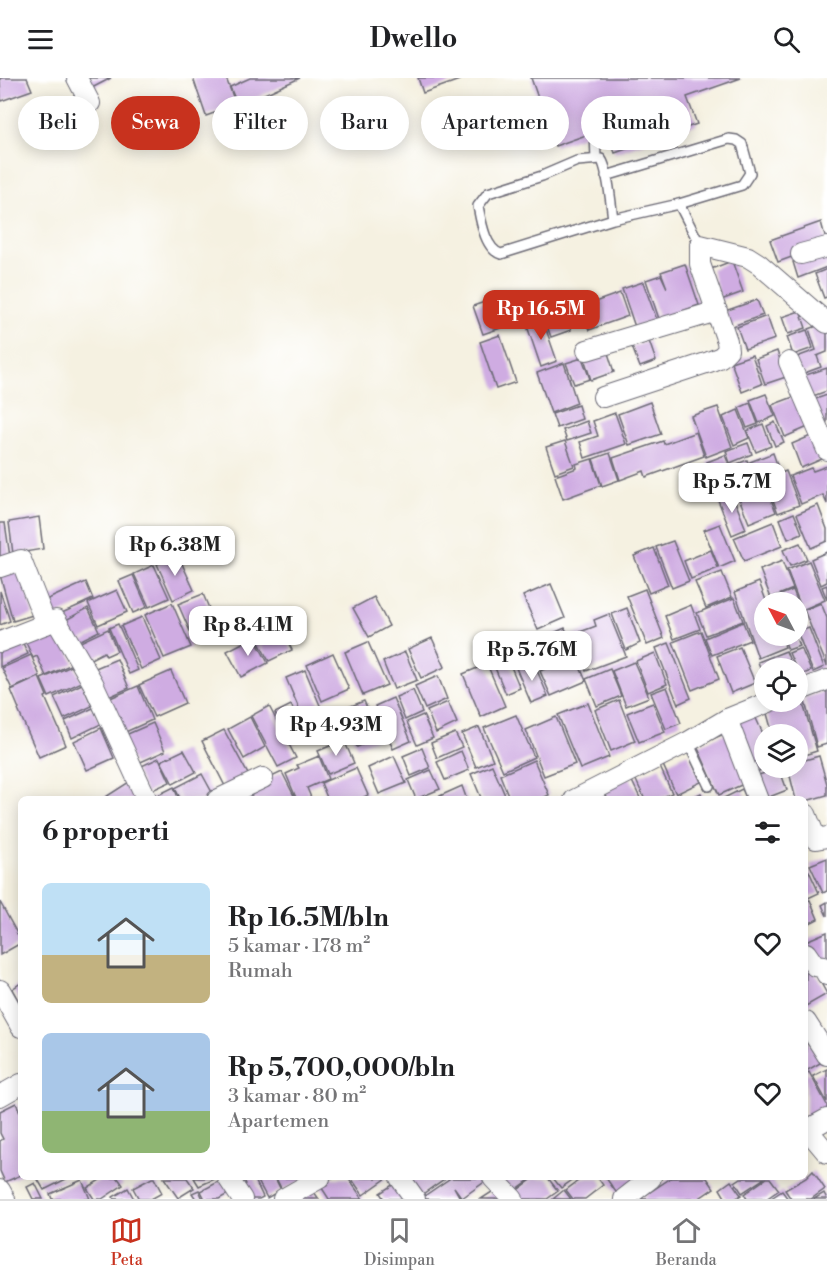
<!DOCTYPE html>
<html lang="id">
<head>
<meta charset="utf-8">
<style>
	body { margin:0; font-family:"Libre Bodoni",serif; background:#f2f2f2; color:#202124; height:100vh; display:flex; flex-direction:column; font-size:22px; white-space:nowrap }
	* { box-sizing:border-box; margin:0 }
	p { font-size:20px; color:#757577 }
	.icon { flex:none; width:33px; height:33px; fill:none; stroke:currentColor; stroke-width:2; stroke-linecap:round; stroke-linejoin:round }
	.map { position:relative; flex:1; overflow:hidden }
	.side { position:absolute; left:18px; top:718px; width:790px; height:384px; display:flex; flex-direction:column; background:#fff; border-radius:9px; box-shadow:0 3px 15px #0003 }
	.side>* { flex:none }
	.banner { position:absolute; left:18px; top:18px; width:792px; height:54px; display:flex; gap:12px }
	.needle { width:39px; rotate:311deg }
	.tools { position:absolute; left:754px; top:514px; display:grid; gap:12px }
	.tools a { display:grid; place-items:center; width:54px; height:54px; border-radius:50%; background:#fff; box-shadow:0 3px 15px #0003; font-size:30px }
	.price { position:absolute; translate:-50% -51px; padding:0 14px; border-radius:12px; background:#fff; color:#222; font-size:20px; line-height:39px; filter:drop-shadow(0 2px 3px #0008) }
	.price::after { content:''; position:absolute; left:50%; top:36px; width:18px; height:14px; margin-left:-9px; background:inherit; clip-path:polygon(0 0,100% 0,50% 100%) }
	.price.selected { background:#c8321e; color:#fff }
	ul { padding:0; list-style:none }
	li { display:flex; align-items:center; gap:18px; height:150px; padding:0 24px }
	li span { display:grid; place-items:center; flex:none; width:168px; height:120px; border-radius:9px; color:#555 }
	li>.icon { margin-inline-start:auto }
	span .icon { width:72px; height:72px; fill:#fffc; stroke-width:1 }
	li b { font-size:26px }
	h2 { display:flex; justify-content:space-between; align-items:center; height:72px; padding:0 24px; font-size:26px }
	.pill { padding:0 21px; border-radius:27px; background:#fff; box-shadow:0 3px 15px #0003; font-size:21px; line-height:54px }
	.pill.selected { background:#c8321e; color:#fff }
	header { display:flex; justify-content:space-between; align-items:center; height:78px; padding:0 24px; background:#fff; font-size:27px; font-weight:700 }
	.tab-bar { display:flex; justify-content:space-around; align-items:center; height:84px; border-top:2px solid #e0e0e0; background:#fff; font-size:16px; color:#757577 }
	.tab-bar a { display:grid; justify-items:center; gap:3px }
	.tab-bar .selected { color:#c8321e }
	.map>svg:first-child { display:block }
	.building { fill:#cface2 }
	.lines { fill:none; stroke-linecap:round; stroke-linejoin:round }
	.service-casing { stroke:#6c6a75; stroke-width:12 }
	.minor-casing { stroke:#6c6a75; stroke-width:22 }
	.service { stroke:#fff; stroke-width:9 }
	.minor { stroke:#fff; stroke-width:20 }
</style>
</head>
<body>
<header><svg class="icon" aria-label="menu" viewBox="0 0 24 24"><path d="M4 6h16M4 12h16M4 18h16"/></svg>Dwello<svg class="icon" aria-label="search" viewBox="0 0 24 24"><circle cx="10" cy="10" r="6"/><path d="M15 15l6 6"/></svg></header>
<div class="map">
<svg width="827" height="1121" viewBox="0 0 827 1121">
	<rect width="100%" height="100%" fill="#fff"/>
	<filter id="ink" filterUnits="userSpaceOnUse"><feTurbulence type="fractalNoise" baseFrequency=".0167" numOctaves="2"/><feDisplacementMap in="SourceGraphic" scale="12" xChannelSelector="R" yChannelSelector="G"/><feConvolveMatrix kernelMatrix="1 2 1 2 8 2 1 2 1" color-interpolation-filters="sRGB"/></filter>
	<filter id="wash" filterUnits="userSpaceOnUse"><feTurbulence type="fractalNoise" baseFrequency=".008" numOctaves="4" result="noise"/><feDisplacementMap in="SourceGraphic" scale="24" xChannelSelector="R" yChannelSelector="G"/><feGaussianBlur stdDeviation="1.35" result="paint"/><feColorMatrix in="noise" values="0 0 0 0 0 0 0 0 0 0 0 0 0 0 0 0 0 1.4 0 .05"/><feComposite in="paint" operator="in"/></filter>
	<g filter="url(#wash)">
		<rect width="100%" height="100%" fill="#f5f1e1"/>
		<g id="blocks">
			<g class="building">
				<path d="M0 0H27L32 12 1 23Z"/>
				<path d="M84 0H111L90 11Z"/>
				<path d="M193 0H226L236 27 206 38Z"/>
				<path d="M250 0H300L238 28 230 9Z"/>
				<path d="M418 0H465L423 15Z"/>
				<path d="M531 0H741L687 19 697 46 615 75 606 50 555 68Z"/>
				<path d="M821 144 827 166 778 184 770 162Z"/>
				<path d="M827 172V189L798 200 793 184Z"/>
				<path d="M732 183 743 214 721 222 711 191Z"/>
				<path d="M685 186 699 227 659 241 646 202 661 197 667 210 661 194Z"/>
				<path d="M827 191V219L824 220 815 196Z"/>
				<path d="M643 204 657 242 635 249 622 211Z"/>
				<path d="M620 215 628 238 589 252 581 229Z"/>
				<path d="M505 217 515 245 483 256 473 228Z"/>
				<path d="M757 222 763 237 730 249 725 233Z"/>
				<path d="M563 229 571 252 551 259 543 237Z"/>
				<path d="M800 233 806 250 788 256 782 239Z"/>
				<path d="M541 237 557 283 541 289 525 242Z"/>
				<path d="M767 238 775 261 745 271 737 249Z"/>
				<path d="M825 245 827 252V274L817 278 821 289 799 297 794 280 816 272 809 251Z"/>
				<path d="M807 252 813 270 793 277 787 259Z"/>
				<path d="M500 257 516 304 496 311 480 264Z"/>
				<path d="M649 263 656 283 640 289 632 269Z"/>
				<path d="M777 273 786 299 765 306 756 281Z"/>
				<path d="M608 275 614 294 591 302 585 283Z"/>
				<path d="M752 277 762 306 742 314 731 284Z"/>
				<path d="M582 280 590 301 574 306 566 285Z"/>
				<path d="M564 285 577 325 551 335 537 295Z"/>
				<path d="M827 290V313L810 319 803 298Z"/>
				<path d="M766 316 775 338 759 345 750 322Z"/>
				<path d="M827 317V344L821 346 813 322Z"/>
				<path d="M796 318 808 349 785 359 772 327Z"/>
				<path d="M650 324 661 356 629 367 618 336Z"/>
				<path d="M750 325 758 346 747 350 739 330Z"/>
				<path d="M578 327 582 341 557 350 552 336Z"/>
				<path d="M718 329 732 369 706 379 691 338Z"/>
				<path d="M738 332 749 360 734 367 723 339Z"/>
				<path d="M615 335 626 366 585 380 580 364 598 358 593 343Z"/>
				<path d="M587 343 591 355 567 363 563 352Z"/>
				<path d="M775 344 784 364 775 368 767 348Z"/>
				<path d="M763 346 771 368 756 374 747 353Z"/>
				<path d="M696 354 704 378 646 399 644 393 620 402 613 380 663 363 664 366Z"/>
				<path d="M813 357 822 381 801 390 792 366Z"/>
				<path d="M565 363 574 388 555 395 546 369Z"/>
				<path d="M748 365 752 376 730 385 726 373Z"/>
				<path d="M610 375 619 402 602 408 593 381Z"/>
				<path d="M773 375 779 392 757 401 750 384Z"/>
				<path d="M725 377 730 389 747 382 755 401 720 416 707 384Z"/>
				<path d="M592 381 601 407 563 421 555 398 577 390 576 386Z"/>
				<path d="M827 388V426L823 417 801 426 790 398 811 390 813 393Z"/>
				<path d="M786 393 799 427 778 435 765 401Z"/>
				<path d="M764 404 776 434 749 445 737 415Z"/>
				<path d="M732 416 746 451 732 457 718 422Z"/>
				<path d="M818 427 827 451V463L811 470 797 436Z"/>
				<path d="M794 435 802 455 788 461 780 441Z"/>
				<path d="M39 439 43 471 13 476 9 444Z"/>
				<path d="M773 444 782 468 744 483 734 460Z"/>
				<path d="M0 445H5L10 479 0 481Z"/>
				<path d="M720 446 735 483 719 490 704 452Z"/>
				<path d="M673 463 689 503 672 510 656 469Z"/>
				<path d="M800 465 807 481 790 488 783 472Z"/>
				<path d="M654 470 668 507 649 515 634 478Z"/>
				<path d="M711 472 718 490 691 501 684 483Z"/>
				<path d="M827 474V504L821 507 811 481Z"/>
				<path d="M178 477 194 512 173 522 157 486Z"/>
				<path d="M782 483 793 511 771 520 760 492Z"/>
				<path d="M809 483 825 522 802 532 787 492Z"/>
				<path d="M154 487 169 520 149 529 134 496Z"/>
				<path d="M20 491 33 537 13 543 0 497Z"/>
				<path d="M722 494 732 519 706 530 695 504Z"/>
				<path d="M133 497 147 529 133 535 119 503Z"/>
				<path d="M86 504 93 521 53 539 46 522Z"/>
				<path d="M759 504 767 525H765V558H781L785 569 758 580 735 514Z"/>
				<path d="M551 506 565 540 538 552 523 518Z"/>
				<path d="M827 507V522L822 509Z"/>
				<path d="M645 511 664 560 647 567 627 518Z"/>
				<path d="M117 512 127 534 98 547 88 525Z"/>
				<path d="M793 512 798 525H769L768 522Z"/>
				<path d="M0 513 10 543 0 547Z"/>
				<path d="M203 516 220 556 196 567 178 526Z"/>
				<path d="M374 519 389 548 369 559 353 530Z"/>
				<path d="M734 520 743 543 706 557 697 535Z"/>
				<path d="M172 525 191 569 164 580 145 537Z"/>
				<path d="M821 525 827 540V588L804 532Z"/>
				<path d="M691 527 700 551 674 561 665 538Z"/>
				<path d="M88 530 99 553 73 566 62 544Z"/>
				<path d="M627 530 640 565 626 572 612 536Z"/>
				<path d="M609 536 626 578 586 593 572 557 596 548 594 542Z"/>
				<path d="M142 539 161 582 141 591 121 548Z"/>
				<path d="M55 544 74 585 46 598 37 578 33 580 23 558Z"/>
				<path d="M743 544 750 562 712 577 705 560Z"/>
				<path d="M118 546 138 592 129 596 109 550Z"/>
				<path d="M280 549 292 572 269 583 257 561Z"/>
				<path d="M565 550 574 572 557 580 547 558Z"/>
				<path d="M809 550 824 589 813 594 798 556V554Z"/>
				<path d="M108 551 117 573 106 578 104 574 83 585 74 567Z"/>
				<path d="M701 553 719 601 692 612 673 564Z"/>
				<path d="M545 558 551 572 522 585 516 570Z"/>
				<path d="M783 558H795L799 568 788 572Z"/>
				<path d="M20 559 28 576 0 589V569Z"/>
				<path d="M254 559 268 585 241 599 227 573Z"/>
				<path d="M432 560 445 589 421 600 408 571Z"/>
				<path d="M368 564 387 607 363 617 345 574Z"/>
				<path d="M669 565 691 620 678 626 656 570Z"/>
				<path d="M740 569 755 605 731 615 717 578Z"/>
				<path d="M801 570 811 593 798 598V591H796L789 575Z"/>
				<path d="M504 572 520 610 506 616 490 578Z"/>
				<path d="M786 573 793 591H765V602L758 584Z"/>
				<path d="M405 574 417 602 394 611 383 584Z"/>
				<path d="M333 575 349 611 322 623 307 587Z"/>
				<path d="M655 575 667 606 648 614 636 583Z"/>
				<path d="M31 577 40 598 12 611 2 590Z"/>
				<path d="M575 577 586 603 551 618 540 593Z"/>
				<path d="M117 581 129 610 104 621 91 592Z"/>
				<path d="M533 583 548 618 531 625 516 590Z"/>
				<path d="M634 584 649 619 626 628 612 593Z"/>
				<path d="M487 586 505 628 481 639 463 596Z"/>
				<path d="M74 587 82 604 49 619 41 601Z"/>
				<path d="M610 591 621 618 597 628 586 601Z"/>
				<path d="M305 592 322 632 303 640 286 600Z"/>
				<path d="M171 593 185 625 154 639 139 607Z"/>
				<path d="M438 598 447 621 425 631 415 608Z"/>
				<path d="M39 599 47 618 45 619 66 667 39 679 18 632 19 631 11 612Z"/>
				<path d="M82 606 92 628 64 641 54 619Z"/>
				<path d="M138 608 152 642 121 656 106 622Z"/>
				<path d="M667 609 681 645 666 651 651 615Z"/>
				<path d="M413 612 422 634 405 642 396 619Z"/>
				<path d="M827 613V666L817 669 804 620Z"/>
				<path d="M393 620 411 663 393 671 375 628Z"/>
				<path d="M619 622 635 663 611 673 595 632Z"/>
				<path d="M802 622 817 673 798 679V657H773L766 632Z"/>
				<path d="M364 623 380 659 357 669 341 632Z"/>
				<path d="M448 624 457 645 436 655 427 633Z"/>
				<path d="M588 625 609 679 580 691 558 637Z"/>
				<path d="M653 625 665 654 639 664 627 635Z"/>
				<path d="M291 627 307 658 292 666 275 635Z"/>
				<path d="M269 628 296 680 278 689 251 638Z"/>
				<path d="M93 630 101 646 72 660 65 643Z"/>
				<path d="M337 630 345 649 320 660 312 641Z"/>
				<path d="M754 636 765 660V690L755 695 733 645Z"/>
				<path d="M423 637 433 660 417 667 407 644Z"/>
				<path d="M516 637 534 679 503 693 484 650Z"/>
				<path d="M250 639 265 669 244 681 228 651Z"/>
				<path d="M556 639 575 686 544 698 526 652Z"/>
				<path d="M153 645 165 673 134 687 121 659Z"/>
				<path d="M479 649 493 682 476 689 462 656Z"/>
				<path d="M101 650 114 680 87 692 74 663Z"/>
				<path d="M224 652 250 700 227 712 202 663Z"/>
				<path d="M455 655 462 669 437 680 431 665Z"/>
				<path d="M726 655 748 704 719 717 697 668Z"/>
				<path d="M344 662 354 685 328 696 318 673Z"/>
				<path d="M422 670 430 690 411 698 403 678Z"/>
				<path d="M184 672 196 694 173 706 161 683Z"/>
				<path d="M461 673 469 692 445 702 437 684Z"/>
				<path d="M688 675 701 704 676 716 663 687Z"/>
				<path d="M319 678 328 701 307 710 312 722H297L286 696 299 690 297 687Z"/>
				<path d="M394 678 406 705 379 716 368 690Z"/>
				<path d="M819 678 827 706V717L806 723 796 722 788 690H798V684Z"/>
				<path d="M159 680 170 704 146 715 135 691Z"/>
				<path d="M534 682 549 717 539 722H510L500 697Z"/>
				<path d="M492 687 507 722H482L471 696Z"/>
				<path d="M660 689 672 715 657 722H645L635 700Z"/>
				<path d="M356 690 368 717 358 722H328L321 705Z"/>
				<path d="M779 690 787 712 764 721 756 698Z"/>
				<path d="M431 692 440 711 416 721 408 702Z"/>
				<path d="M282 694 296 722H242L264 710 261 704Z"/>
				<path d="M202 696 214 718 207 722H181L175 710Z"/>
				<path d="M630 699 641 722H608L604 712Z"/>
				<path d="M129 704 140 722H101Z"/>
				<path d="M462 708 467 722H432L442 717Z"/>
				<path d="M174 709 179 722H148Z"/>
				<path d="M742 711 747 722H720Z"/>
				<path d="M701 715 704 722H687Z"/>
				<path d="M827 780V813L823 815 810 787Z"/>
				<path d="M809 793 819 815 806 821V795Z"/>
				<path d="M810 822 818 841 806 847V823Z"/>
				<path d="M0 824 21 863V865L0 877Z"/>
				<path d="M827 824V838L822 827Z"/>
				<path d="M827 854V880L816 885 806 863Z"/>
				<path d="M811 887 827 916 806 928V890Z"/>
				<path d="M21 905V927L12 911Z"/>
				<path d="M806 961 822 984 806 993Z"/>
				<path d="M827 991V1024L813 998Z"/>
				<path d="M809 994 827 1027V1032L808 1043 806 1038V996Z"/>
				<path d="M16 1025 21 1036V1097L5 1104 0 1093V1063L3 1061 0 1055V1033Z"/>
				<path d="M813 1093 825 1111 811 1121H791L785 1112 806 1100Z"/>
				<path d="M37 1100H68L44 1112Z"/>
				<path d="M103 1100H118L123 1107 102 1121H94L87 1110Z"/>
				<path d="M152 1100H154L162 1115 151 1121H139L133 1110Z"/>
				<path d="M164 1100H187L194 1110 178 1120Z"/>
				<path d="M194 1100H217L199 1108Z"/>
				<path d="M248 1100H254L263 1119 259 1121H244L238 1110 246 1106 244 1102Z"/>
				<path d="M264 1100H275L281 1112 267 1120 258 1103Z"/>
				<path d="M276 1100H306L282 1112Z"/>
				<path d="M325 1100H348L363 1121H329L318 1104Z"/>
				<path d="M351 1100H387L363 1117Z"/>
				<path d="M412 1100H442L444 1101 417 1120 406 1104Z"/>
				<path d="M448 1100H490L462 1120 454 1109 460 1120 458 1121H420L449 1101Z"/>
				<path d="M501 1100H532L510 1116Z"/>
				<path d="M534 1100H548L558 1113 547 1121H520L515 1114Z"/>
				<path d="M553 1100H575L561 1110Z"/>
				<path d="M582 1100H598L603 1107 585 1121H573L566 1112Z"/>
				<path d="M606 1100H643L618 1117Z"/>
				<path d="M671 1100H707L714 1110 698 1121H640Z"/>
				<path d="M741 1100H765L742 1115 735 1104Z"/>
				<path d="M767 1100H770L779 1112 766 1121H747L744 1116Z"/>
				<path d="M224 1101 230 1115 219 1121H205L201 1113Z"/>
				<path d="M82 1102 90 1121H52L50 1116Z"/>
				<path d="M731 1103 741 1117 735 1121H726L720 1111Z"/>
				<path d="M35 1105 43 1121H33L27 1109Z"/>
				<path d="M394 1106 404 1121H384L380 1115Z"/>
				<path d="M309 1107 319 1121H300Z"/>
				<path d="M128 1110 134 1121H114L113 1119Z"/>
				<path d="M498 1110 506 1121H481Z"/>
				<path d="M199 1112 203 1121H196L192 1115Z"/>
				<path d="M564 1112 571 1121H553Z"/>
				<path d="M782 1113 788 1121H770Z"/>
				<path d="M824 1115 827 1121H814Z"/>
			</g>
		</g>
	</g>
	<g filter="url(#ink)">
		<use href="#blocks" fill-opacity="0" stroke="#6c6a75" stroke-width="1.5"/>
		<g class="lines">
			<defs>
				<g id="service">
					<path d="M595 54 596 81"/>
					<path d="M606 98 729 61 736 62 742 66 750 95 742 107 679 126 613 141 501 176C485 171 481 143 478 128L488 115 542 98 577 83 601 81C608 90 611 127 613 141"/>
					<path d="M679 126 700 167"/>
					<path d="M688 664 709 708"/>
				</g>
				<g id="minor">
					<path d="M77 0 90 25"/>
					<path d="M801 176 827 169"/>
					<path d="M587 272 717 233"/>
					<path d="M789 284 827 372"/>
					<path d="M603 319 709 284 721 279 728 272 727 263 700 186V167L748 179 759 186 827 245"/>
					<path d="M0 489 21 482 46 546"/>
					<path d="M0 564 56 542 93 605 147 722"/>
					<path d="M798 613 827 602"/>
					<path d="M727 641 758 722"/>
					<path d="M217 722 263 700"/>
					<path d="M574 722 688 664 727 641 769 624"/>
					<path d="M806 736 816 761 827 759"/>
					<path d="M806 875 815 888 823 889 827 897"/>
					<path d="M0 912 21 949"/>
					<path d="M806 944 827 977"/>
					<path d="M0 1018 21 1006"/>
					<path d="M806 1050 827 1075"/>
					<path d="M807 1052 827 1041"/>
					<path d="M228 1100 242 1121"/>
					<path d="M400 1100 415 1121"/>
					<path d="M493 1100 513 1121"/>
					<path d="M0 1112 5 1121"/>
					<path d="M283 1121 320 1100"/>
					<path d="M624 1121 651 1100"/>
				</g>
			</defs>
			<use href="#service" class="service-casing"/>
			<use href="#minor" class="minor-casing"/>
			<use href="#service" class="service"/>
			<use href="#minor" class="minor"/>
		</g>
	</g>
</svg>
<div class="tools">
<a><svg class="needle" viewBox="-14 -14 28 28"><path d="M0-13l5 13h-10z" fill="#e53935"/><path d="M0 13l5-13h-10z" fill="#757577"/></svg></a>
<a><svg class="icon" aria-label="locate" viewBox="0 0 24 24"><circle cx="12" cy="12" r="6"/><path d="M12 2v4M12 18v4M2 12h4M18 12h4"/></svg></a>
<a><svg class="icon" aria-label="layers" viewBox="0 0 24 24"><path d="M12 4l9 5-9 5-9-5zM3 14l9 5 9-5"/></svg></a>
</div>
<b class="price selected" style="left:541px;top:263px">Rp 16.5M</b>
<b class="price" style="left:732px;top:436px">Rp 5.7M</b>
<b class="price" style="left:175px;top:499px">Rp 6.38M</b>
<b class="price" style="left:248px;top:579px">Rp 8.41M</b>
<b class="price" style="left:532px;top:604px">Rp 5.76M</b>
<b class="price" style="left:336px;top:679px">Rp 4.93M</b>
<div class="banner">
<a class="pill">Beli</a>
<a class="pill selected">Sewa</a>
<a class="pill">Filter</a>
<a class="pill">Baru</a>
<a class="pill">Apartemen</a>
<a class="pill">Rumah</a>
</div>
<section class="side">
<h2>6 properti<svg class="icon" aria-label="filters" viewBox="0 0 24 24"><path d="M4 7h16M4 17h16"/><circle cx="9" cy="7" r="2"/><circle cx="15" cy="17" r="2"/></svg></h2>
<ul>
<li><span style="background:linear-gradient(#bfe0f5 60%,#c2b280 0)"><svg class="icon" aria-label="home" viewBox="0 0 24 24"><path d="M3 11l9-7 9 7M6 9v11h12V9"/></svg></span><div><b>Rp 16.5M/bln</b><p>5 kamar · 178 m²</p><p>Rumah</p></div><svg class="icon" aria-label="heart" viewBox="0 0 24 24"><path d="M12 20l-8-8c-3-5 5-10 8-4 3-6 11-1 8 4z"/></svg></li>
<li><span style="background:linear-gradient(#a9c7e8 65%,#8fb573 0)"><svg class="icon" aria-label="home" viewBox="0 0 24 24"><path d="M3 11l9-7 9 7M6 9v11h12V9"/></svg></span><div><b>Rp 5,700,000/bln</b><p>3 kamar · 80 m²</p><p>Apartemen</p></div><svg class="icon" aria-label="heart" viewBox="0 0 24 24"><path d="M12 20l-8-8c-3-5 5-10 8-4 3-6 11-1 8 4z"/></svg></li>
</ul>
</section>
</div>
<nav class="tab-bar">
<a class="selected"><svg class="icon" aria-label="map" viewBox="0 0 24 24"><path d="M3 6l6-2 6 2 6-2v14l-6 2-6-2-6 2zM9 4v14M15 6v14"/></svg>Peta</a>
<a><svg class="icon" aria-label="saved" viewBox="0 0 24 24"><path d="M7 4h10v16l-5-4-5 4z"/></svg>Disimpan</a>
<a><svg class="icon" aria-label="home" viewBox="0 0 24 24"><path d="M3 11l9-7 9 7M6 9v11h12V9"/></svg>Beranda</a>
</nav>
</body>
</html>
